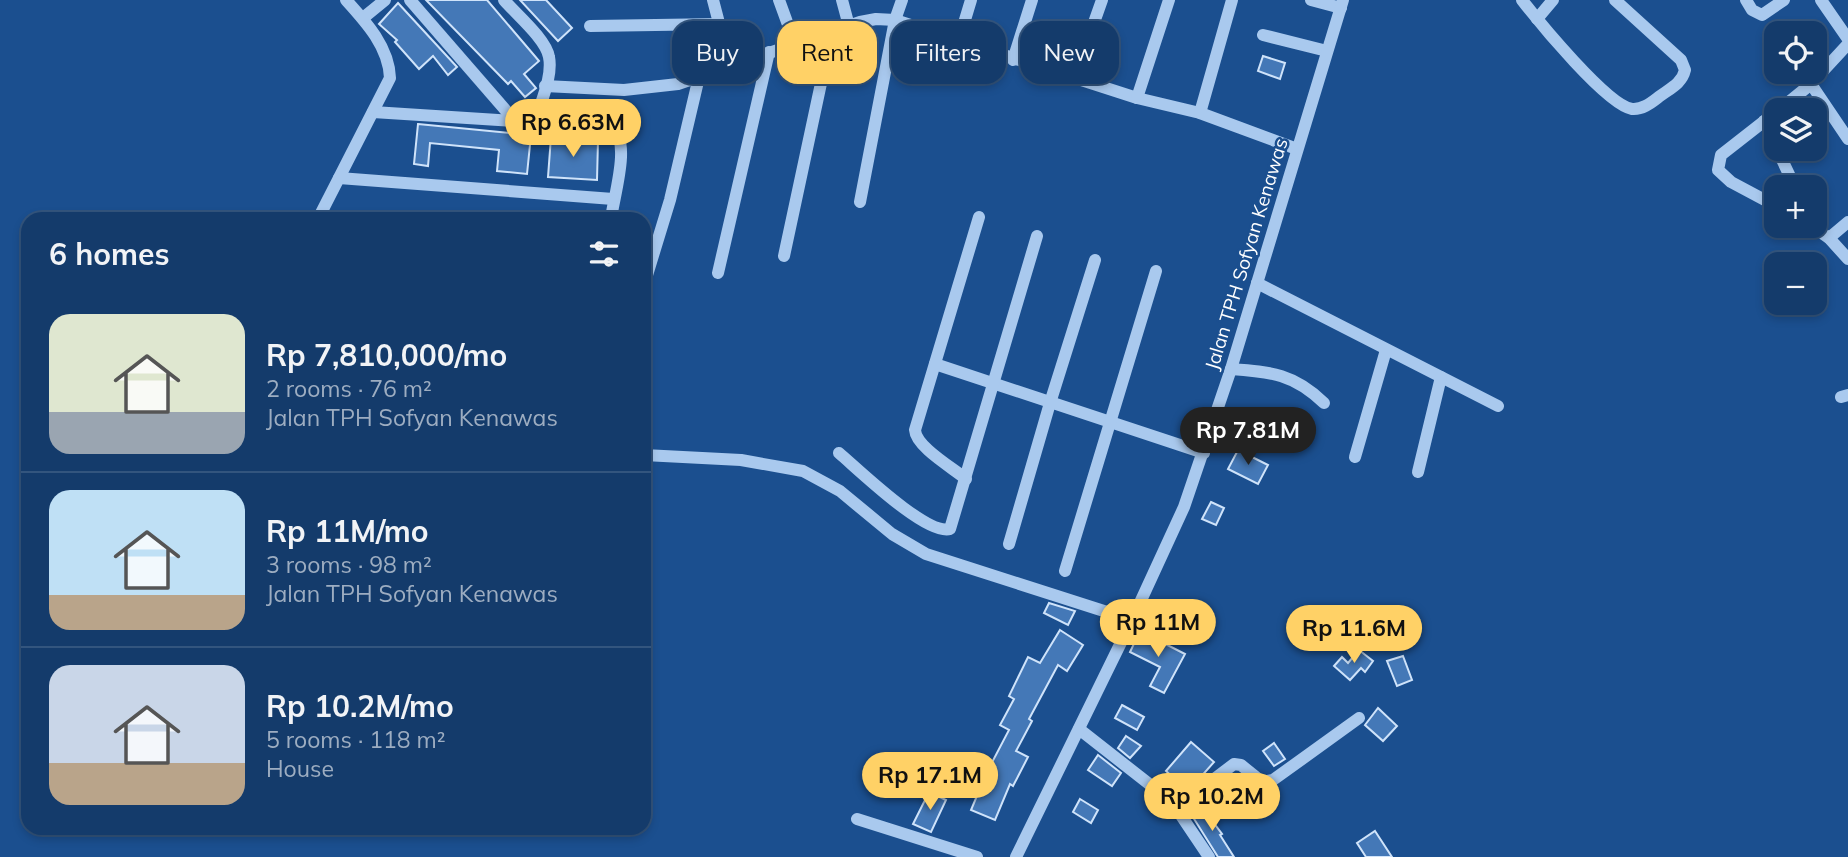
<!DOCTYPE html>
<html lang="en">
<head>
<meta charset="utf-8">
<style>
	body { margin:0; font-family:Mulish,sans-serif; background:#214673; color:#f1f3f6; height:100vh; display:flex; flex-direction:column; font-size:26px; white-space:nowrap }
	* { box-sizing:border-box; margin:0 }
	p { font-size:23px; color:#9dadc1 }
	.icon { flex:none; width:38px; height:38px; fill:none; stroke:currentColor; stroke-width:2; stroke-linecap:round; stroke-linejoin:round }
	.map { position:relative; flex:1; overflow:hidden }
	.details { position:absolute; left:21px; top:212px; width:630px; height:623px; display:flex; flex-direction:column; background:#143b6b; border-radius:21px; box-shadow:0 4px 10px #0003,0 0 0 2px #33557e }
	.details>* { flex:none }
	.hud { position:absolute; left:672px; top:21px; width:665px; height:63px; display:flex; gap:14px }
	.buttons { position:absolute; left:1764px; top:21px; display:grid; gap:14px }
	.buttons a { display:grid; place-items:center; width:63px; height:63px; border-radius:14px; background:#143b6b; box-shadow:0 4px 10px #0003,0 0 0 2px #33557e; font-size:35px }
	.price { position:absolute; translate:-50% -60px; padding:0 16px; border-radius:24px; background:#ffd166; color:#111; font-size:23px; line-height:46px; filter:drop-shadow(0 2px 4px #0008) }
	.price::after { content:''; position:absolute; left:50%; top:42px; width:21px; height:16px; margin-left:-10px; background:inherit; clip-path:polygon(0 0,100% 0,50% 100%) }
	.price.on { background:#222; color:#fff }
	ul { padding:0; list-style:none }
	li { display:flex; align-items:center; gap:21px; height:175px; padding:0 28px }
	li+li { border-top:2px solid #33557e }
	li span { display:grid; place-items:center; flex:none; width:196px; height:140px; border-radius:21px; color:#555 }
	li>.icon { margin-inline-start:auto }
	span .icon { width:84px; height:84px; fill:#fffc; stroke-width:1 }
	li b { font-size:30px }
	h2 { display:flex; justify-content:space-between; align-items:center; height:84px; padding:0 28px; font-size:30px }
	.tag { padding:0 24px; border-radius:21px; background:#143b6b; box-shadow:0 4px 10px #0003,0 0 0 2px #33557e; font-size:24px; line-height:63px }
	.tag.on { background:#ffd166; color:#111 }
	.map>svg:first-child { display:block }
	.building { fill:#4478b7; stroke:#cfe3fa; stroke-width:2 }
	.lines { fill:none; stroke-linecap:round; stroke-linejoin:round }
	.minor { stroke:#a9c9ee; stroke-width:12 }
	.labels { text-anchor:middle; stroke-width:5; stroke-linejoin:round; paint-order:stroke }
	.street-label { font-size:19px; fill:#fff; stroke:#1b4f8f }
</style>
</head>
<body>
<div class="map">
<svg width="1848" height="857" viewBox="0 0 1848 857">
	<rect width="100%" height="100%" fill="#1b4f8f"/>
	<g class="building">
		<path d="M426 0H487L539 61 524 74 536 88 525 97 511 81 508 84Z"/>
		<path d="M520 0H546L572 28 558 41Z"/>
		<path d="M398 3 457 67 448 75 433 56 419 69 395 42 397 40 379 24Z"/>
		<path d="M1263 56 1285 63 1280 79 1258 71Z"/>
		<path d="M418 124 531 135 527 174 497 171 499 150 430 143 428 166 414 164Z"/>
		<path d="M551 137 598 140 597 180 548 177Z"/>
		<path d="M1238 450 1268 465 1258 484 1228 469Z"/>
		<path d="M1211 502 1224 508 1216 525 1202 519Z"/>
		<path d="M1049 603 1075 611 1068 625 1044 613Z"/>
		<path d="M1060 630 1083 645 1067 671 1058 665 1029 719 1032 721 1016 751 1028 757 1013 786 1010 784 995 820 971 810 987 772 1009 730 1000 725 1014 699 1009 696 1028 657 1040 663Z"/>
		<path d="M1140 631 1185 654 1164 693 1150 686 1160 667 1130 652Z"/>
		<path d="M1359 650 1373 661 1365 672 1361 668 1350 680 1334 666 1342 657 1348 663Z"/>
		<path d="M1403 656 1412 680 1397 686 1387 661Z"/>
		<path d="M1122 705 1144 717 1137 730 1115 718Z"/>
		<path d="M1378 708 1397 726 1383 741 1365 725Z"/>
		<path d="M1126 736 1141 746 1130 758 1118 748Z"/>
		<path d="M1191 742 1214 762 1199 779 1186 789 1166 771Z"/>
		<path d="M1274 743 1285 759 1274 766 1263 751Z"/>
		<path d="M1098 755 1121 773 1112 786 1088 770Z"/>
		<path d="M929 792 946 800 931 832 913 824Z"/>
		<path d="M1080 799 1098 810 1091 823 1073 812Z"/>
		<path d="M1201 806 1222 834 1220 835 1234 857H1218L1191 814Z"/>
		<path d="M1375 831 1392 857H1366L1357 843Z"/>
	</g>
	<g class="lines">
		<g class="minor">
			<path d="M410 0 515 121"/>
			<path d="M504 0C516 14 546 39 549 57 553 77 540 103 535 123"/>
			<path d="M713 0 730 65"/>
			<path d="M779 0 795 44"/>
			<path d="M842 0 849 26"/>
			<path d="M1311 0 1341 8"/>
			<path d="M1522 0C1539 22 1607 105 1632 109 1643 110 1652 102 1660 96 1671 88 1682 83 1685 70L1681 60 1615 0"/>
			<path d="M1746 0 1752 10 1762 15 1784 0"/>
			<path d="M1821 0 1848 39"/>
			<path d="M363 18 385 0"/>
			<path d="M1537 19 1553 0"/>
			<path d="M590 26 721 24"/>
			<path d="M1263 35 1327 51"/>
			<path d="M958 43 971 0"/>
			<path d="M1013 60 1032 0"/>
			<path d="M1074 79 1102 0"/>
			<path d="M1811 84 1848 139"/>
			<path d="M545 86 624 90 678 84 860 22 876 19 895 20 1137 98 1200 113 1297 149"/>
			<path d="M1137 98 1169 0"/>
			<path d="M1779 110 1811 84 1848 44"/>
			<path d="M373 112 595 126C600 126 607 126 612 129 632 140 613 199 611 219"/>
			<path d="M1776 112 1721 155 1718 170 1731 182 1776 206"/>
			<path d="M1200 113 1232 0"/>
			<path d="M1764 121 1776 147"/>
			<path d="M1777 149 1795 187"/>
			<path d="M339 178 613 199"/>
			<path d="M860 202 895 20 902 0"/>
			<path d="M318 219 390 78C389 47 366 22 346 0"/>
			<path d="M1812 226 1829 238 1848 259"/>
			<path d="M1829 238 1848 222"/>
			<path d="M784 256 832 32"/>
			<path d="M718 273 769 52"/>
			<path d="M1257 283 1498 406"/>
			<path d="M644 285 670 200 699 77"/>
			<path d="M935 364 1204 453"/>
			<path d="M1231 369C1272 372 1294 374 1324 403"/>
			<path d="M1841 397 1848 395"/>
			<path d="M839 453C859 470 927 536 950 529L1037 236"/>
			<path d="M644 455 741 460 803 471 840 491 892 534 926 554 1132 620"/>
			<path d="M1355 457 1386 350"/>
			<path d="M1418 472 1441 377"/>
			<path d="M966 479C953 468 916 447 915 430L979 217"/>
			<path d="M1009 544 1050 403 1095 260"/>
			<path d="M1065 571 1156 271"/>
			<path d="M1079 729 1167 798 1176 808 1234 764 1241 765 1262 782 1273 780 1359 718"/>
			<path d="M1176 808 1209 857"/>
			<path d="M857 819 977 857"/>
			<path d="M1016 857 1132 620 1184 507 1231 369 1343 0"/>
		</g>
	</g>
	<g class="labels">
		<g class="street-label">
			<text transform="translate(1246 254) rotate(-73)" y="7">Jalan TPH Sofyan Kenawas</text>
		</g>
	</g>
</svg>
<div class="buttons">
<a><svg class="icon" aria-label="locate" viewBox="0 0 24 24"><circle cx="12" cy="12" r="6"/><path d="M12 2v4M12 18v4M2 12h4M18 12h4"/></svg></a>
<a><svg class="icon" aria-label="layers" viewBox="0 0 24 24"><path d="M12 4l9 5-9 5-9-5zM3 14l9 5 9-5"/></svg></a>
<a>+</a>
<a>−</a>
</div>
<b class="price" style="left:573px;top:159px">Rp 6.63M</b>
<b class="price on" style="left:1248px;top:467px">Rp 7.81M</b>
<b class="price" style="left:1158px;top:659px">Rp 11M</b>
<b class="price" style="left:1354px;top:665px">Rp 11.6M</b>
<b class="price" style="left:930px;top:812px">Rp 17.1M</b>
<b class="price" style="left:1212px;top:833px">Rp 10.2M</b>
<div class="hud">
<a class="tag">Buy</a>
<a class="tag on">Rent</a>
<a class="tag">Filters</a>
<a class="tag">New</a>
</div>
<section class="details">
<h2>6 homes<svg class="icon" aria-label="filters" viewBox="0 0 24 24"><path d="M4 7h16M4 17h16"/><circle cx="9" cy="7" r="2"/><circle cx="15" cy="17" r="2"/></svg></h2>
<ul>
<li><span style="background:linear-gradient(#dfe7d0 70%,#9aa5b1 0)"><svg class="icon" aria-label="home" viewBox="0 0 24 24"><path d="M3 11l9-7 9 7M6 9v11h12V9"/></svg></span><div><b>Rp 7,810,000/mo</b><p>2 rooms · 76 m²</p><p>Jalan TPH Sofyan Kenawas</p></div></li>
<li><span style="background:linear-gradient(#bfe0f5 75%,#b9a48a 0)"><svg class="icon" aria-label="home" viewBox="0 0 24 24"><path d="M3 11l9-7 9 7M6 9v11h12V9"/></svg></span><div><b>Rp 11M/mo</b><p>3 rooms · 98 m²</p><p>Jalan TPH Sofyan Kenawas</p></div></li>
<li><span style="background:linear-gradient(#c9d6e8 70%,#b9a48a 0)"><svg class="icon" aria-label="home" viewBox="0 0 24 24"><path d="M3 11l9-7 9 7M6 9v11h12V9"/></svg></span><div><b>Rp 10.2M/mo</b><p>5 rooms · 118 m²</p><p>House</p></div></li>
</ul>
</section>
</div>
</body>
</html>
